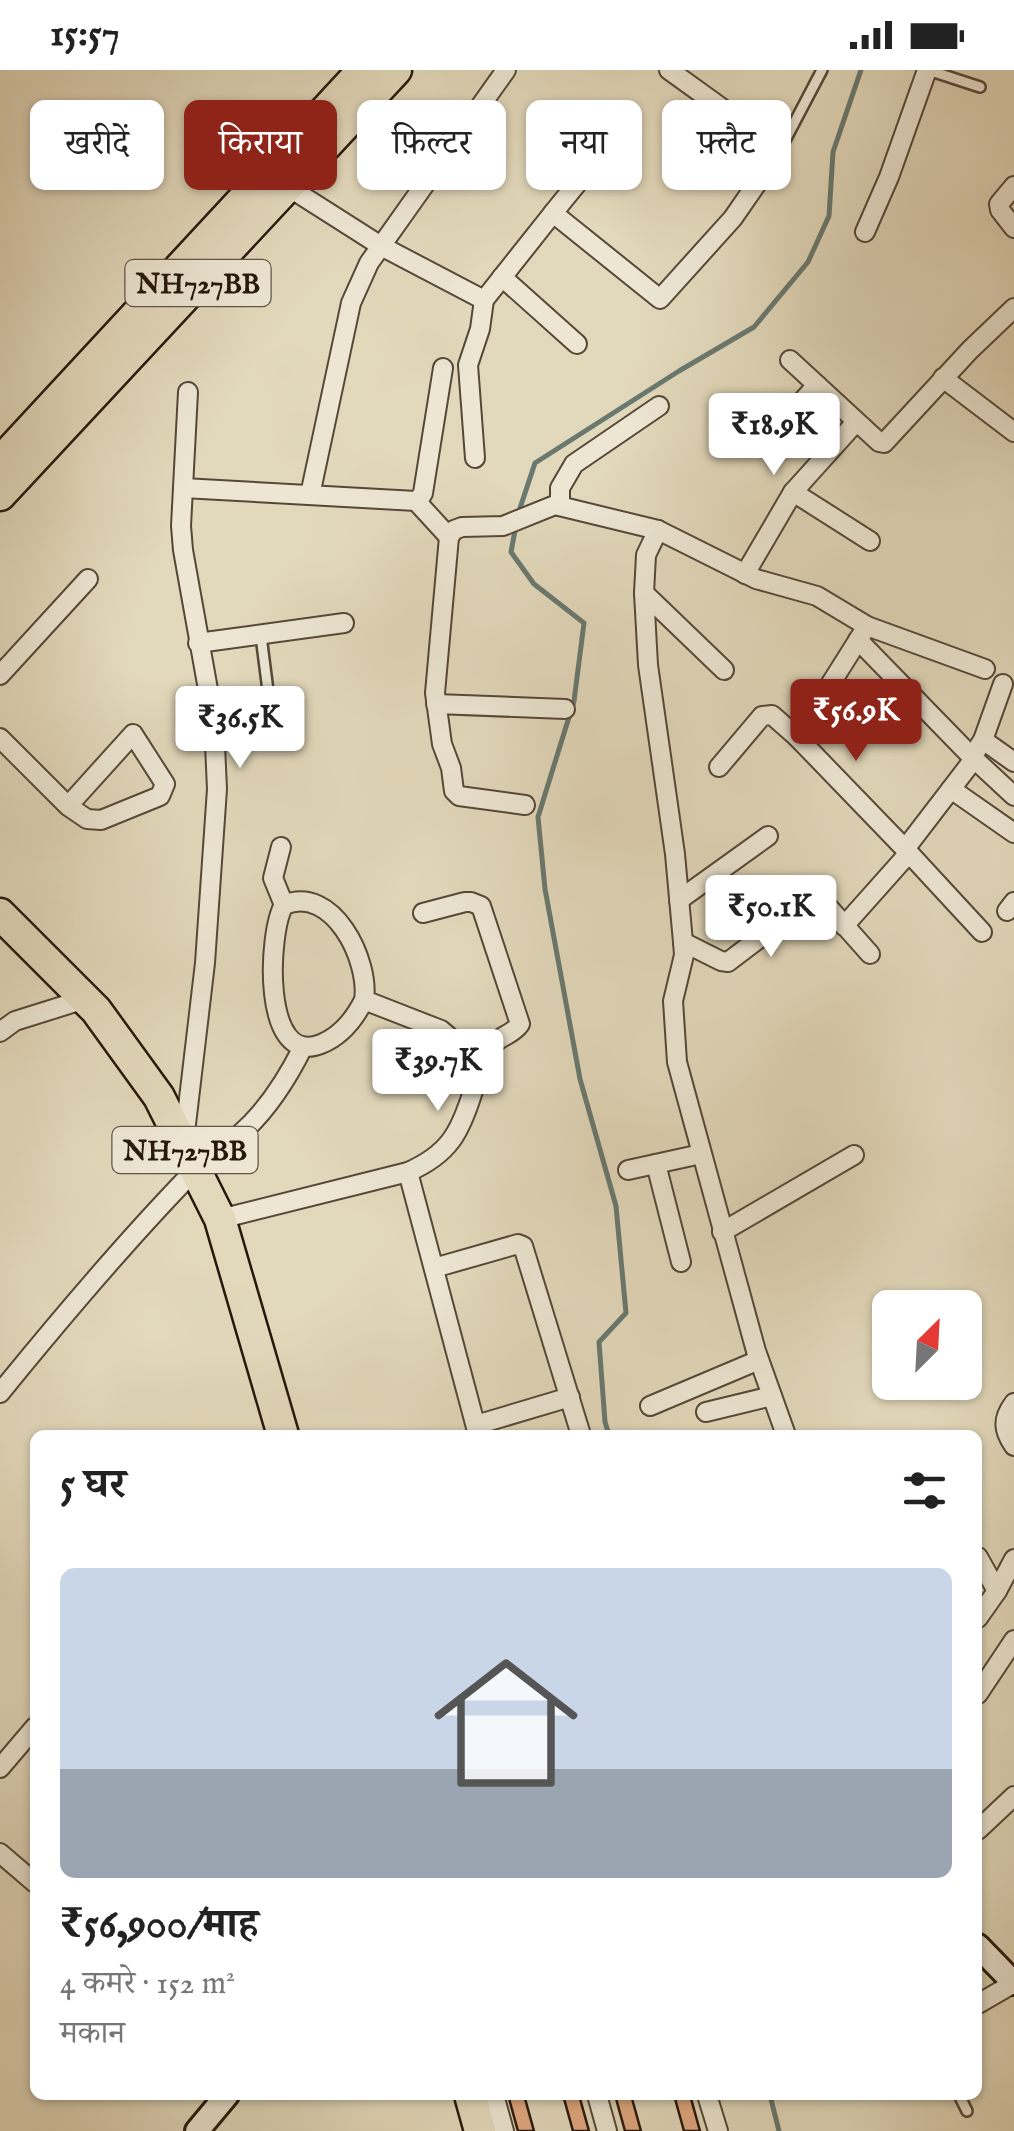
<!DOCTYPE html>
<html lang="hi">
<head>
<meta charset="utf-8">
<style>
	body { margin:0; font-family:"IM FELL English","Noto Serif Devanagari",serif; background:#f6f6f6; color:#222; height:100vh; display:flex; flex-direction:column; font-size:38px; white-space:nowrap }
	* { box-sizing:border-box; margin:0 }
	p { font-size:32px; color:#767676 }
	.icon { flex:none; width:55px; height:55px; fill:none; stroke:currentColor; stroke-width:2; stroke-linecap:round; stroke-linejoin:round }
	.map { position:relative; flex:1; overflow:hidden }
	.panel { position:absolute; left:30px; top:1360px; width:952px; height:670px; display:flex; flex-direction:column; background:#fff; border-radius:15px; box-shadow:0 2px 8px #0004 }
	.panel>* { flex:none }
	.hud { position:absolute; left:30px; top:30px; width:955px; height:90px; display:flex; gap:20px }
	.needle { width:65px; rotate:24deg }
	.buttons { position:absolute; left:872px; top:1220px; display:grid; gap:20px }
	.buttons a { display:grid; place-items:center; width:110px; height:110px; border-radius:15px; background:#fff; box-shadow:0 2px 8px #0004; font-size:50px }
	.price { position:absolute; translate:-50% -85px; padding:0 22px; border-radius:10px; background:#fff; color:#222; font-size:32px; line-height:65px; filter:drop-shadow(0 2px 5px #0008) }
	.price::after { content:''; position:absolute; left:50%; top:60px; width:30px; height:22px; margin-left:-15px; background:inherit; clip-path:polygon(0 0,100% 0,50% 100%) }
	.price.current { background:#8f2418; color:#fff }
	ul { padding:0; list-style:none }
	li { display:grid; align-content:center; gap:20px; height:530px; padding:0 30px }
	li span { display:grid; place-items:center; height:310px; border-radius:15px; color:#555 }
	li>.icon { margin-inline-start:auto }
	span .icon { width:180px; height:180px; fill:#fffc; stroke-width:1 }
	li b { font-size:42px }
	h2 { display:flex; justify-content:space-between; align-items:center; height:120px; padding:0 30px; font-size:42px }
	.pill { padding:0 35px; border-radius:15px; background:#fff; box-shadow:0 2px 8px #0004; font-size:35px; line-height:90px }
	.pill.current { background:#8f2418; color:#fff }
	.status { display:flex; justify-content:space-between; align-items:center; height:70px; padding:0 50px; background:#fff; direction:ltr }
	.status svg { height:28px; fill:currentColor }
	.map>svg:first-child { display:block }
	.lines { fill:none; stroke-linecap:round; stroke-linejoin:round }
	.stream { stroke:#69796f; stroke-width:5 }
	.building { fill:#e1a980; stroke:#27180e; stroke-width:2.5 }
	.lane-casing { stroke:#564839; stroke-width:14 }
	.street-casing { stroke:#564839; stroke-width:22 }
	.secondary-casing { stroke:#27180e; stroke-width:28 }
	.highway-casing { stroke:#27180e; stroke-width:35 }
	.lane { stroke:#ece6d3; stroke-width:9 }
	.street { stroke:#ece6d3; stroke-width:18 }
	.secondary { stroke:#ece6d3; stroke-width:22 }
	.highway { stroke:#e2d8bb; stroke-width:30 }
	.labels { text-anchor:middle; stroke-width:8; stroke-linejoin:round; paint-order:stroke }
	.shield { fill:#ece6d3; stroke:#625649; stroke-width:2.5 }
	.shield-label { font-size:28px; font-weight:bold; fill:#27180e }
</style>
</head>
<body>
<div class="status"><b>15:57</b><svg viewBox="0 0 49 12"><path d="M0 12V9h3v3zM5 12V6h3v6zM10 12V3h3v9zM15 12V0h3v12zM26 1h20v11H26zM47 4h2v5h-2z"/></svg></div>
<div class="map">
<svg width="1014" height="2061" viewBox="0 0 1014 2061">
	<rect width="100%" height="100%" fill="#e2d8bb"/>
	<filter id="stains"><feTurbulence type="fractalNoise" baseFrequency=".002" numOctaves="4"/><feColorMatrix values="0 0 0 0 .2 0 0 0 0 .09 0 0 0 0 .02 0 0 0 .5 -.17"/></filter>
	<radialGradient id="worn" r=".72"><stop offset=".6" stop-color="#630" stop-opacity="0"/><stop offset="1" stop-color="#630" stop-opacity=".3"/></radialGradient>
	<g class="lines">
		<g class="stream">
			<path d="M518 444 535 393 679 301 754 257 808 192 829 146 833 82 861 0"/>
			<path d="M516 455 511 482 534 514 584 553 574 631 538 747 545 819 580 1009 616 1136 626 1243 599 1272 605 1352 609 1365"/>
			<path d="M770 2025 779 2061"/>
		</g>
	</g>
	<g class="building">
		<path d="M508 2025H524L534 2061H518Z"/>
		<path d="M563 2025H579L589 2061H573Z"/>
		<path d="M615 2025H631L641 2061H625Z"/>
		<path d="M674 2025H690L700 2061H684Z"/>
	</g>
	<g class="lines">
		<defs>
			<g id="lane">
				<path d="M928 0 980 17"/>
				<path d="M780 80 822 0"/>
				<path d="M261 566 272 652"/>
				<path d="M959 2025 967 2041"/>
			</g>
			<g id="street">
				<path d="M282 113 381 176 484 230 553 143 660 229 733 148 780 80 669 0"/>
				<path d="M1014 116 999 134 1000 140 1014 158"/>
				<path d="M553 143 623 57"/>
				<path d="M865 162 889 107 927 0"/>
				<path d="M502 207 577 274"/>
				<path d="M790 290 879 372 884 373 970 280 1014 238"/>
				<path d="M943 308 1014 362"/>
				<path d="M787 348 817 315"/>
				<path d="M475 388 468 295 480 259 484 230"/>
				<path d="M183 418 416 431 420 428 423 423 443 298"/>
				<path d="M793 422 870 471"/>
				<path d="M310 425 351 233 369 193 506 0"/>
				<path d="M416 431 449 467"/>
				<path d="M560 436V418L574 394 659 336"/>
				<path d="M658 460 646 485 644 523 648 595 675 784 683 872 684 885 673 931 677 992 756 1281 786 1365"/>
				<path d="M745 504 793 422 856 352"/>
				<path d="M644 523 724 600"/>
				<path d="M867 556 797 667 909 783 982 862"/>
				<path d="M858 570 972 687 1014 726"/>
				<path d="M198 573 344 553"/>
				<path d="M0 605 88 509"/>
				<path d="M436 634 565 639"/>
				<path d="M0 668 68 736 133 664 165 714 160 726 101 750 87 749 68 736"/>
				<path d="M983 670 1014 692"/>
				<path d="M972 687 983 670 1003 614"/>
				<path d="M719 697 762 646 772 645 797 667"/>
				<path d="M951 719 1014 763"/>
				<path d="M525 735 459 726 454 721 451 698 442 674 435 623 449 467 454 460 462 457 503 456 555 435 658 460 756 509 817 526 867 556 985 599"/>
				<path d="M281 777 273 808 284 835"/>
				<path d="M905 779 974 689"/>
				<path d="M679 830 768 766"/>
				<path d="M1007 841 1014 832"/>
				<path d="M844 856 909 783"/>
				<path d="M683 872 721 891 728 892 811 829 817 827 822 830 870 884"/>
				<path d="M364 930C354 950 341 966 321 974 261 998 268 861 284 835 333 814 370 891 364 930L441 960 481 994"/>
				<path d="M0 962 15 951 85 929"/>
				<path d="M184 1071 205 893 217 719 214 653 183 480 181 456 188 322"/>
				<path d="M656 1094 681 1192"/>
				<path d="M628 1100 701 1084"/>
				<path d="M408 1102 478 1365"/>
				<path d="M220 1149 408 1102C449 1084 460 1063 473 1021 478 1006 482 990 491 977 498 966 513 965 520 954L481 836 471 832H465L423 843"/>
				<path d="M722 1162 854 1085"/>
				<path d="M434 1198 518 1174 523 1176 581 1365"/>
				<path d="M0 1323C61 1248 125 1172 192 1103 207 1088 225 1078 240 1064 268 1040 287 1009 303 977"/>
				<path d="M1014 1333C1002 1349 1003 1360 1014 1376"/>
				<path d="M650 1336 759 1290"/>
				<path d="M706 1342 772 1326"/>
				<path d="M476 1355 570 1327"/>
				<path d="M978 1487 997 1521"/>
				<path d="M978 1548 997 1521 1014 1489"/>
				<path d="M978 1624 1014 1570"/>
				<path d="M0 1698 35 1657"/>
				<path d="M978 1760 1014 1726"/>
				<path d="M0 1783 35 1813"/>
				<path d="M978 1934 1014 1913"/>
				<path d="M494 2025 504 2061"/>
				<path d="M597 2025 607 2061"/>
				<path d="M707 2025 718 2061"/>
			</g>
			<g id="secondary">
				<path d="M978 1876 1014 1913"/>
				<path d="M197 2061 227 2025"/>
			</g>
			<g id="highway">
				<path d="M0 392 363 0"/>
				<path d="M0 425 396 0"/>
				<path d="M0 844 96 940 159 1027 220 1149 283 1365"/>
				<path d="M470 2025 480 2061"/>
			</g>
		</defs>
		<use href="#lane" class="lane-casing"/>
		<use href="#street" class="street-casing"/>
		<use href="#secondary" class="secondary-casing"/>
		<use href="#highway" class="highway-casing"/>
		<use href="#lane" class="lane"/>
		<use href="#street" class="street"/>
		<use href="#secondary" class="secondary"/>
		<use href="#highway" class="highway"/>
	</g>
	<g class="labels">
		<g class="shield">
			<rect x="125.5" y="190" width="145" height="46" rx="8"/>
			<rect x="112.5" y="1057" width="145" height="46" rx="8"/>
		</g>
		<g class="shield-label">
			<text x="198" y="223">NH727BB</text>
			<text x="185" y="1090">NH727BB</text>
		</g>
	</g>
	<rect width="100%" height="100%" filter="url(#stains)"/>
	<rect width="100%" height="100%" fill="url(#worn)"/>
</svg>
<div class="buttons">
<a><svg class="needle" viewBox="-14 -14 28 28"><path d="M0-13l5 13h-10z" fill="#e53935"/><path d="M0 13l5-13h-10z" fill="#767676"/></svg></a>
</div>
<b class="price" style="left:774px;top:408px">₹18.9K</b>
<b class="price current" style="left:856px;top:694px">₹56.9K</b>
<b class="price" style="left:240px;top:701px">₹36.5K</b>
<b class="price" style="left:771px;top:890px">₹50.1K</b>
<b class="price" style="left:438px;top:1044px">₹39.7K</b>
<div class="hud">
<a class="pill">खरीदें</a>
<a class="pill current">किराया</a>
<a class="pill">फ़िल्टर</a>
<a class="pill">नया</a>
<a class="pill">फ़्लैट</a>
</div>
<section class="panel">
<h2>5 घर<svg class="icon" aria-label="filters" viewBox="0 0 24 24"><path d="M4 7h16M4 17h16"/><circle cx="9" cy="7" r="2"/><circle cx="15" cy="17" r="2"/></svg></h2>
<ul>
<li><span style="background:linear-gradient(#c9d6e8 65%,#9aa5b1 0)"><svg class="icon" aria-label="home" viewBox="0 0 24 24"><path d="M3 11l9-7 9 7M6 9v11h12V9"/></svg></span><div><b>₹56,900/माह</b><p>4 कमरे · 152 m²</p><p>मकान</p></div></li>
</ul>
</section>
</div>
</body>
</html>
